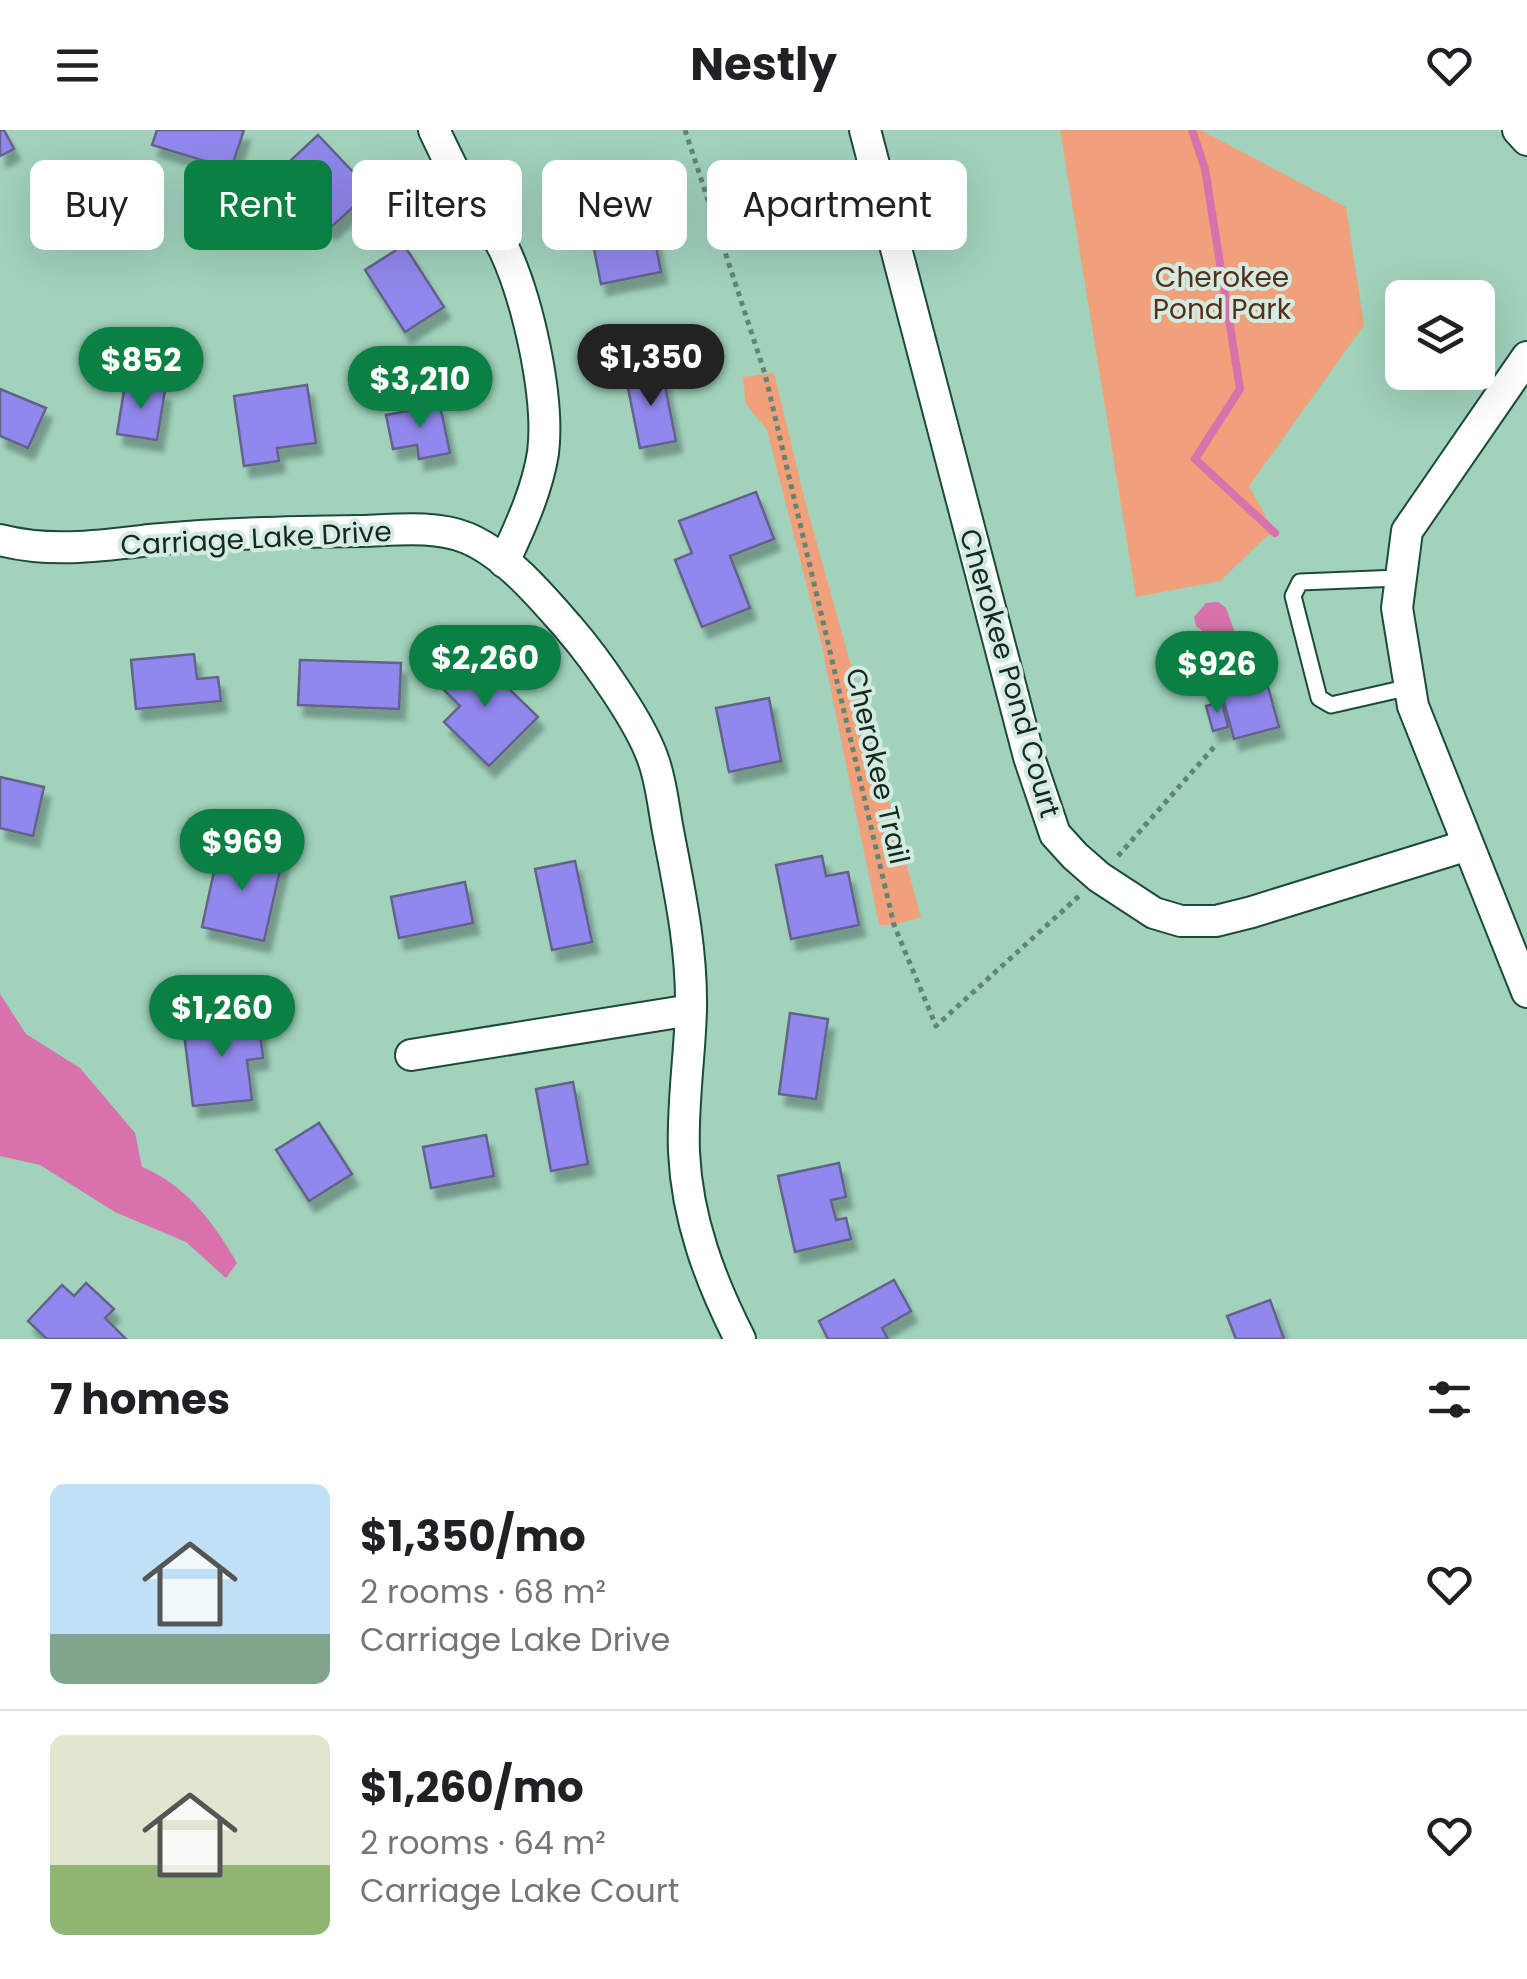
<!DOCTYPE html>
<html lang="en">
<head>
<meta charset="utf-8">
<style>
	body { margin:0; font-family:Poppins,sans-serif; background:#f2f2f2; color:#202124; height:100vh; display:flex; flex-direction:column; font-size:38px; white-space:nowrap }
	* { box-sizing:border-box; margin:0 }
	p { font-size:32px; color:#757577 }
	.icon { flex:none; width:55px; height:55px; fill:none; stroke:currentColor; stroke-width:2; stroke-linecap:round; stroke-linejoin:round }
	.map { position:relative; height:1209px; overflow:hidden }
	.side { display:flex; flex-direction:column; background:#fff; flex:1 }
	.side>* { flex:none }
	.top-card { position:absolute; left:30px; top:30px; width:1000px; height:90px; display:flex; gap:20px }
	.fabs { position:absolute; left:1385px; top:150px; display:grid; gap:20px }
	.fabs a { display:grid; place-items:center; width:110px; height:110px; border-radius:15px; background:#fff; box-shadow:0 10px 40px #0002; font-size:50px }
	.price { position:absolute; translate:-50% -85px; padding:0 22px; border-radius:35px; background:#0b8043; color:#fff; font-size:32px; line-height:65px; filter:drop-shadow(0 2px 5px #0008) }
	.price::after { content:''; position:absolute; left:50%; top:60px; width:30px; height:22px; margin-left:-15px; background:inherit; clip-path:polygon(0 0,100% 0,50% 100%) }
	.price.current { background:#222; color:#fff }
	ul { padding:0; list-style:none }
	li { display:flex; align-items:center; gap:30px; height:250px; padding:0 50px }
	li+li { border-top:2px solid #e0e0e0 }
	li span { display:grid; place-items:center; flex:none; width:280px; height:200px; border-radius:15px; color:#555 }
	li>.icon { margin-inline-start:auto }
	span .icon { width:120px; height:120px; fill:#fffc; stroke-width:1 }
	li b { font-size:42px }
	h2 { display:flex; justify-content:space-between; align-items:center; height:120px; padding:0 50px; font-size:42px }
	.tag { padding:0 35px; border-radius:15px; background:#fff; box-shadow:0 10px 40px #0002; font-size:35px; line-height:90px }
	.tag.current { background:#0b8043; color:#fff }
	header { display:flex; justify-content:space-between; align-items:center; height:130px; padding:0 50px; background:#fff; font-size:45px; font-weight:700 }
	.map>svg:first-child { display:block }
	.green { fill:#f0a07b }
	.water { fill:#d871ac }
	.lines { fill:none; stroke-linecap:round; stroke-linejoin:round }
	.stream { stroke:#d871ac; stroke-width:8 }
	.building { fill:#9188ed; stroke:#646289; stroke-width:2.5; filter:url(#shadow) }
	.lane-casing { stroke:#1c4b3a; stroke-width:19 }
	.street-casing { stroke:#1c4b3a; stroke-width:34 }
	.path { stroke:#618575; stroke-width:5; stroke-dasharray:5 5; stroke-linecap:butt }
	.lane { stroke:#fff; stroke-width:15 }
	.street { stroke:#fff; stroke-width:30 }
	.labels { text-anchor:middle; stroke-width:8; stroke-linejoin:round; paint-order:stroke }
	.park-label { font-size:28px; fill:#5a2f1a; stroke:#d3ece1 }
	.street-label { font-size:28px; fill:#162921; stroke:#d3ece1 }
</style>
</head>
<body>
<header><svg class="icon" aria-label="menu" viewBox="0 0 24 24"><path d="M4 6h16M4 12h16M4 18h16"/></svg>Nestly<svg class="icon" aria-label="heart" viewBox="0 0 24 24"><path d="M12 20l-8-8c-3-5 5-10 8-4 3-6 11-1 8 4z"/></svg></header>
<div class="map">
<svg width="1527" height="1209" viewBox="0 0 1527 1209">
	<defs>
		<filter id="shadow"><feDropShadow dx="6" dy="11" stdDeviation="2.5" flood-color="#0004"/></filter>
	</defs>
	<rect width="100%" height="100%" fill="#a0d2bc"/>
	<g class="green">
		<path d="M1060 0H1201L1346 77 1364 195 1249 356 1275 403 1266 407 1220 451 1136 467Z"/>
		<path d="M774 243 805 371 921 787 894 795H879L821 512 767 300 746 274 743 247Z"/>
	</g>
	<g class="water">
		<path d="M1218 472 1226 478 1237 508 1252 522 1249 537C1234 546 1224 555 1208 542 1206 529 1214 521 1212 508L1196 496 1194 487 1206 473Z"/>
		<path d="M0 864 26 904 80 938 135 1003 142 1037C186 1055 214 1093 237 1133L226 1148 186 1112 115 1082 40 1035 0 1026Z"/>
	</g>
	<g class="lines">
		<path class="stream" d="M1192 0 1205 39 1240 259 1195 329 1275 403"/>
	</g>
	<g class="building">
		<path d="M0 0H4L14 19 0 26Z"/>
		<path d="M157 0H244L231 39 152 15Z"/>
		<path d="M318 5 371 61 329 99 316 86 303 99 288 83 300 72 275 45Z"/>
		<path d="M634 70 641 109 654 106 661 142 601 154 586 79Z"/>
		<path d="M404 115 444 177 405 202 365 140Z"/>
		<path d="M662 241 676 311 640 318 626 248Z"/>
		<path d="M125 254 165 260 157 310 117 304Z"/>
		<path d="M307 255 316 313 277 318 279 331 244 336 234 266Z"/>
		<path d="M0 259 46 278 28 318 0 306Z"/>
		<path d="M440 275 450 323 419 329 417 315 393 319 386 285Z"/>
		<path d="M756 362 774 409 730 426 750 478 702 497 675 430 692 423 679 391Z"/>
		<path d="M472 523 538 587 489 636 444 592 460 576 440 556Z"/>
		<path d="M194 524 197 549 218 547 221 571 136 579 131 530Z"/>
		<path d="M300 530 401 533 399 579 298 575Z"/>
		<path d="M1267 553 1279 597 1234 609 1222 565Z"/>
		<path d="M769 568 781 631 729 642 716 578Z"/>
		<path d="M1222 572 1228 597 1213 601 1206 576Z"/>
		<path d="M0 647 44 657 33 706 0 698Z"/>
		<path d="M219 718 282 731 264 811 202 797Z"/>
		<path d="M822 726 826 746 848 742 859 795 791 809 776 735Z"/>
		<path d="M575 731 592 812 552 820 535 739Z"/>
		<path d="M465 752 473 793 399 808 391 767Z"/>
		<path d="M790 883 828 889 816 969 779 964Z"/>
		<path d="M258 887 263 928 247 930 252 970 193 976 183 895Z"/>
		<path d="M573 952 588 1034 551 1041 536 959Z"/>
		<path d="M319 993 352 1044 309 1071 276 1020Z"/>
		<path d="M486 1005 494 1046 431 1058 423 1017Z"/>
		<path d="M839 1033 846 1067 831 1070 836 1090 846 1088 851 1109 795 1122 778 1046Z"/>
		<path d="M894 1150 911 1181 882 1198 888 1209H828L819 1191Z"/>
		<path d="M86 1153 114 1179 105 1188 126 1209H47L28 1191 62 1155 74 1166Z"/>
		<path d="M1270 1170 1284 1209H1236L1227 1186Z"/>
	</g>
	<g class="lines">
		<defs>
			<path id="lane" d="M1399 448 1300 452 1293 466 1319 568 1331 575 1410 557"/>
			<g id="street">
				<path d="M434 0C444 21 454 42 465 62 477 82 494 99 504 119 528 170 550 268 543 323 537 361 520 397 504 432"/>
				<path d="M865 0 1029 627 1055 704 1075 726 1099 747 1154 783 1181 791H1216L1252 782 1468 715"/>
				<path d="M1518 0 1527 10"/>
				<path d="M1527 227 1407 401 1397 478 1413 576 1527 862"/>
				<path d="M0 410C50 423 100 416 150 410 221 403 291 402 362 401 396 400 435 395 467 408 507 425 541 466 569 498 595 528 642 594 654 632 662 655 664 682 669 706 680 763 692 820 691 878 690 926 682 974 684 1022 687 1089 710 1150 740 1209"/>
				<path d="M411 925 691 880"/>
			</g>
		</defs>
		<use href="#lane" class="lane-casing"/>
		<use href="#street" class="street-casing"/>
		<g class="path">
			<path d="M685 0 765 244 894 795 936 896 1079 766"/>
			<path d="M1118 726 1215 616"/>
		</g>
		<use href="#lane" class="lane"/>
		<use href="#street" class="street"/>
	</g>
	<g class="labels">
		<g class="park-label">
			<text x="1222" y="157">Cherokee<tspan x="1222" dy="32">Pond Park</tspan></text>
		</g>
		<g class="street-label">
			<text transform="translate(256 408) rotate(-3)" y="10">Carriage Lake Drive</text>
			<text transform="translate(1010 543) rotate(74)" y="10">Cherokee Pond Court</text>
			<text transform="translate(878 636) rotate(77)" y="10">Cherokee Trail</text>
		</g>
	</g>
</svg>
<div class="fabs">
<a><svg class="icon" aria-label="layers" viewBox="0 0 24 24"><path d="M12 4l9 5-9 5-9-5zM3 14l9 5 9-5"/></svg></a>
</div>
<b class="price current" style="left:651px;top:279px">$1,350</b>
<b class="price" style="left:141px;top:282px">$852</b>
<b class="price" style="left:420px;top:301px">$3,210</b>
<b class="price" style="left:485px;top:580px">$2,260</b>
<b class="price" style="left:1217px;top:586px">$926</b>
<b class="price" style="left:242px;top:764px">$969</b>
<b class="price" style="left:222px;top:930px">$1,260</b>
<div class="top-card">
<a class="tag">Buy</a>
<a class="tag current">Rent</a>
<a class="tag">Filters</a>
<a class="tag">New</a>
<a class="tag">Apartment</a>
</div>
</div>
<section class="side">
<h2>7 homes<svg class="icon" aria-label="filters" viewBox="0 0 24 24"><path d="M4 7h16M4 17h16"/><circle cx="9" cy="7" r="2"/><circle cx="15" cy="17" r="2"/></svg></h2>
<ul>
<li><span style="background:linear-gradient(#bfe0f5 75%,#7fa58c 0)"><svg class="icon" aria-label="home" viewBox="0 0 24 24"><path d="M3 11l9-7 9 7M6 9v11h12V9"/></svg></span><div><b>$1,350/mo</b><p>2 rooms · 68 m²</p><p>Carriage Lake Drive</p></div><svg class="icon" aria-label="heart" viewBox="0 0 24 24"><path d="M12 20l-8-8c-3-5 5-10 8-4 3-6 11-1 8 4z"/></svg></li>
<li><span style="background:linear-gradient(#dfe7d0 65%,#8fb573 0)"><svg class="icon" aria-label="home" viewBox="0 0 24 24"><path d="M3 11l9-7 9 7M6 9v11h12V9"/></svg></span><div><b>$1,260/mo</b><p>2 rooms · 64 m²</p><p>Carriage Lake Court</p></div><svg class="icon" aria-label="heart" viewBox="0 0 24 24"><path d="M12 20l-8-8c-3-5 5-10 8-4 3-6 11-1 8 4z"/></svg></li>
</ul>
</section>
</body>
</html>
